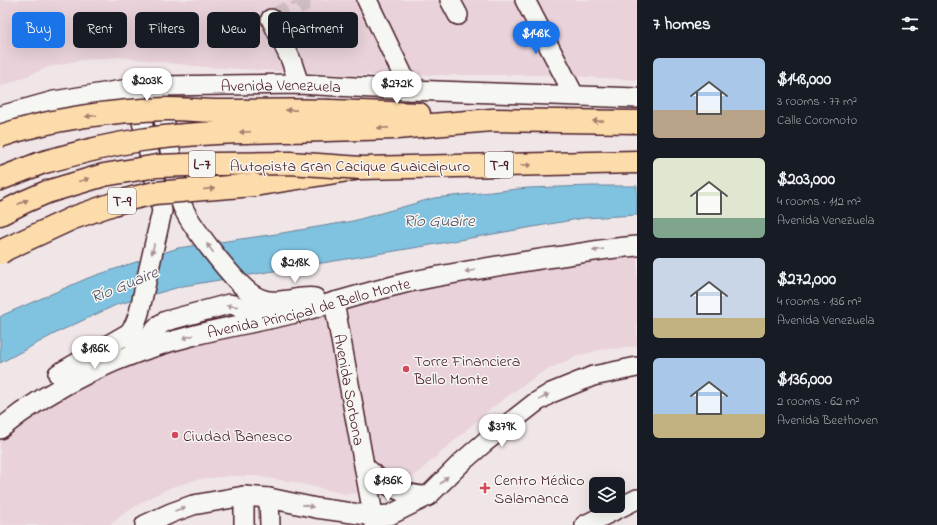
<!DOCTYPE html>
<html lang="en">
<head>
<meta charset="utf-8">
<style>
	body { margin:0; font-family:"Indie Flower",sans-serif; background:#242831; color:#f1f3f6; height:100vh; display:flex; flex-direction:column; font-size:15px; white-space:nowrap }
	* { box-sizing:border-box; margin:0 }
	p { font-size:13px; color:#9ea1a6 }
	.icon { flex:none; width:22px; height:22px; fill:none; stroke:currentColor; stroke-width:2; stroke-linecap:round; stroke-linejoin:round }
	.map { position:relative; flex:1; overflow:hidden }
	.drawer { display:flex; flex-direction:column; background:#171b24; width:300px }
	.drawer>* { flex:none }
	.guide { position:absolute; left:12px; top:12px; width:380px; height:36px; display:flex; gap:8px }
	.fabs { position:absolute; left:589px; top:477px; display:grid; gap:8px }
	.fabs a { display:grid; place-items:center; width:36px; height:36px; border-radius:6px; background:#171b24; box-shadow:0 4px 16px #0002; font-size:20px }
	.price { position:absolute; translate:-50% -34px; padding:0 9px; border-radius:14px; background:#fff; color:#222; font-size:13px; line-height:26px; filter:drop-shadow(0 1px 2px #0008) }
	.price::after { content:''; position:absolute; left:50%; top:24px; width:12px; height:9px; margin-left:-6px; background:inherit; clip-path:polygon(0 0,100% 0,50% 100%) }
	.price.current { background:#1a73e8; color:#fff }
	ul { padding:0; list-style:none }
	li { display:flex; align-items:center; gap:12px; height:100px; padding:0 16px }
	li span { display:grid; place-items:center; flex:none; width:112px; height:80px; border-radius:6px; color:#555 }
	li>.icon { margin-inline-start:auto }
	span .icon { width:48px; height:48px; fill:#fffc; stroke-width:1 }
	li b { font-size:17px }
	h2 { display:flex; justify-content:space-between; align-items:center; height:48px; padding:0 16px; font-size:17px }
	.pill { padding:0 14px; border-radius:6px; background:#171b24; box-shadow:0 4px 16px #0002; font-size:14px; line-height:36px }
	.pill.current { background:#1a73e8; color:#fff }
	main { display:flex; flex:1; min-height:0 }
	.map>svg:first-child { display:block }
	.built { fill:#e9d2da }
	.water { fill:#80c3e1; stroke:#6a8198 }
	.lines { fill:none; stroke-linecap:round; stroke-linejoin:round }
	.minor-tunnel { stroke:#cfbec1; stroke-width:19; stroke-dasharray:19 10; stroke-linecap:butt }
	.minor-casing { stroke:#4a1f2b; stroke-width:22 }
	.highway-casing { stroke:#4a1f2b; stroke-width:25 }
	.minor { stroke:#f6f6f2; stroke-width:19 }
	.highway { stroke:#fddcac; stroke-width:22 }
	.highway-bridge-casing { stroke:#4a1f2b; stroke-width:25; stroke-linecap:butt }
	.highway-bridge { stroke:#fddcac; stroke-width:22 }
	.oneway { fill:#a47e6c }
	.oneway2 { fill:#a99598 }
	.poi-dot { fill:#d1495b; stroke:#f6f6f2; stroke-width:1.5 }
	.labels { text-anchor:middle; stroke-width:3; stroke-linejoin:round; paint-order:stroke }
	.shield { fill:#f6f6f2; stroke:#7e6067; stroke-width:1 }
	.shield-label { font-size:15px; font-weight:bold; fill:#4a1f2b }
	.street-label { font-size:16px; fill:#4a1f2b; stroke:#f6f6f2 }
	.poi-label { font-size:16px; fill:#4a1f2b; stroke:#f6f6f2; text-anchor:start }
	.water-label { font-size:17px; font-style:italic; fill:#5a5062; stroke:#f6f6f2 }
</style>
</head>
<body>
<main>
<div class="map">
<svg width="637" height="525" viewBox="0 0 637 525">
	<rect width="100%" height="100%" fill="#f0e6e7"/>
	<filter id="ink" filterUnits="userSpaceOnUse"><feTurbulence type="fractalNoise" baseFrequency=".025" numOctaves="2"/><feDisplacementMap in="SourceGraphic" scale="8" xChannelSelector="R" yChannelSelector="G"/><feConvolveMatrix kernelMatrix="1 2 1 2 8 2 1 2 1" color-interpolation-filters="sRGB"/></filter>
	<g filter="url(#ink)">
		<g class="built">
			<path d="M0 0H637V80L551 75H353L204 67 119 57 81 60 49 67 0 87Z"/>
			<path d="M637 250V346L599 350 578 356 546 370 513 392 489 410 421 470 410 479 400 484 367 493 345 494 293 482 253 476H229L200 479 172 487 151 497 125 513 110 525H0V429L186 330Z"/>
		</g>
		<path class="water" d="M592 186H637V215L584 218 425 246 183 286 116 305 60 331 0 363V317L3 315 88 278 178 248 276 234 353 221 434 198 528 188Z"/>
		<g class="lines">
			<path class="minor-tunnel" d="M271 19 301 4 300 0"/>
			<defs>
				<g id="minor">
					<path d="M367 0 410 90"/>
					<path d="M450 0 458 15"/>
					<path d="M525 0 574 95"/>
					<path d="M271 19 291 60 299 84"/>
					<path d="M159 95C164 119 169 143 173 167 176 178 177 191 181 202 186 221 236 284 253 295 256 297 261 299 264 300 280 305 301 295 315 298"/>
					<path id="s1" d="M0 116 54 101 135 88 157 86 299 84 410 90 637 98"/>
					<path id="s2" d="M334 302 375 525"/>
					<path d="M133 352 161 324 166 321 229 304 234 305 268 319"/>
					<path d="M58 374 129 333 135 324 139 313 162 211 136 95"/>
					<path id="s3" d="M0 429C59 381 125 352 199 334 235 325 271 320 307 310 343 300 378 289 414 281 458 272 503 265 547 258 577 254 607 248 637 246"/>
					<path d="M365 467C383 484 402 496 428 496"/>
					<path d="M269 498 270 525"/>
					<path d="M145 525 171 513 193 505 244 496 269 498 316 508 374 516 390 515 428 496 462 462 485 442 535 403 551 393 593 376 637 367"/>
					<path d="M244 525V496"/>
					<path d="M585 525 637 499"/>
				</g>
				<g id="highway">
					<path d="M330 111 419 114"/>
					<path d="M326 130 396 128 492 120 637 122"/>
					<path d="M0 179 41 163"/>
					<path d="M254 185 361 168 637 162"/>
					<path d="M0 214 24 202 47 192"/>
				</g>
			</defs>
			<use href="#minor" class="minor-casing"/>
			<use href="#highway" class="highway-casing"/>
			<use href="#minor" class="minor"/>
			<use href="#highway" class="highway"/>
			<defs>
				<g id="highway-bridge">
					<path d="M0 136C50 119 115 110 168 109 185 109 203 111 220 111 256 111 293 110 330 111"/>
					<path d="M41 163C74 154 107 145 141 140 202 131 265 132 326 130"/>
					<path d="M47 192 104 175 157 166 216 164 290 163 361 168"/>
					<path d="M0 253 6 249 73 218 113 204 133 198 155 193 254 185"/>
				</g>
			</defs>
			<use href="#highway-bridge" class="highway-bridge-casing"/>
			<use href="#highway-bridge" class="highway-bridge"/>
		</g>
		<defs><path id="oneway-solid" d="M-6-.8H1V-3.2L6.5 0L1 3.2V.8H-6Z"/></defs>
		<g class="oneway">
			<use href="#oneway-solid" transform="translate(291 110) rotate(-179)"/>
			<use href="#oneway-solid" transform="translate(91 116) rotate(173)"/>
			<use href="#oneway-solid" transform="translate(598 121) rotate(-179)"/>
			<use href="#oneway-solid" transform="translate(383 128) rotate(179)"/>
			<use href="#oneway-solid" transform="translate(245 132) rotate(178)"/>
			<use href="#oneway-solid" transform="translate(526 165) rotate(-1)"/>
			<use href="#oneway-solid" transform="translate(84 180) rotate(-15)"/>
			<use href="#oneway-solid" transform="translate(209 189) rotate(-5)"/>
			<use href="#oneway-solid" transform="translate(23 202) rotate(-25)"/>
		</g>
		<g class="oneway2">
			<use href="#oneway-solid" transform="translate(210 248) rotate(-127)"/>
			<use href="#oneway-solid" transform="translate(153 249) rotate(102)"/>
			<use href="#oneway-solid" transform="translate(598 250) rotate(171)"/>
			<use href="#oneway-solid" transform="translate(470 271) rotate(170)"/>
			<use href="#oneway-solid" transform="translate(232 306) rotate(-175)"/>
			<use href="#oneway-solid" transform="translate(188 337) rotate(163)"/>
			<use href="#oneway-solid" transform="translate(544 397) rotate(-32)"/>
			<use href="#oneway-solid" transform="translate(444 480) rotate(-45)"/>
			<use href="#oneway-solid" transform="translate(308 506) rotate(13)"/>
			<use href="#oneway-solid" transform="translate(180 509) rotate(-19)"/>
		</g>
	</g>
	<g class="poi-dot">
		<circle cx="406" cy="369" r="4"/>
		<circle cx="175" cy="435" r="4"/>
		<path d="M483 482h4v4h4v4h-4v4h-4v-4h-4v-4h4z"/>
	</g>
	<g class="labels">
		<g class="shield">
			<rect x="189" y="151" width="26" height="26" rx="3"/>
			<rect x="485" y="152" width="28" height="26" rx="3"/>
			<rect x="108" y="188" width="28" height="26" rx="3"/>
		</g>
		<g class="shield-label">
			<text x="202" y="169">L-7</text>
			<text x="499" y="170">T-9</text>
			<text x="122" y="206">T-9</text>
		</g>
		<g class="street-label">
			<text dy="6" stroke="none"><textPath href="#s1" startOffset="284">Avenida Venezuela</textPath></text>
			<text x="350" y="171">Autopista Gran Cacique Guaicaipuro</text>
			<text dy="6" stroke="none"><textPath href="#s3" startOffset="335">Avenida Principal de Bello Monte</textPath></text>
			<text dy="6" stroke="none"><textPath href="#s2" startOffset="89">Avenida Sorbona</textPath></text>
		</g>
		<g class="poi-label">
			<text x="414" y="366">Torre Financiera<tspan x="414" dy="18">Bello Monte</tspan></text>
			<text x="183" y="441">Ciudad Banesco</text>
			<text x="494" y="485">Centro Médico<tspan x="494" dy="18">Salamanca</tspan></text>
		</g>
		<g class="water-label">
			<text x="439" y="226">Río Guaire</text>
			<text transform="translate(124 284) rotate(-22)" y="6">Río Guaire</text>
		</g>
	</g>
</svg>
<div class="fabs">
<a><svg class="icon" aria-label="layers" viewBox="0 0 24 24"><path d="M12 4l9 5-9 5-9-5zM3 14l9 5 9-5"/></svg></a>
</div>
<b class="price current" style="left:536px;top:55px">$148K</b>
<b class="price" style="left:147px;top:102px">$203K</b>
<b class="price" style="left:397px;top:105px">$272K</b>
<b class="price" style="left:295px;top:284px">$218K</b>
<b class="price" style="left:95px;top:370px">$186K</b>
<b class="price" style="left:502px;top:448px">$379K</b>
<b class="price" style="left:388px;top:502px">$136K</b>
<div class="guide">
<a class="pill current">Buy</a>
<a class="pill">Rent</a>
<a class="pill">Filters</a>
<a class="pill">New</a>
<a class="pill">Apartment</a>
</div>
</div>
<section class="drawer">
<h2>7 homes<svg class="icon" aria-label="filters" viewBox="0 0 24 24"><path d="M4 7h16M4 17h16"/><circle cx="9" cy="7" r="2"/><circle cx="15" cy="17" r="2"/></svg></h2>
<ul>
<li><span style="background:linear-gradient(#a9c7e8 65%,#b9a48a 0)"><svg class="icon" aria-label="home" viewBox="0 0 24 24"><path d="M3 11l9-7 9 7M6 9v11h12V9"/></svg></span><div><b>$148,000</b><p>3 rooms · 77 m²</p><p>Calle Coromoto</p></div></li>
<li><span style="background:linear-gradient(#dfe7d0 75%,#7fa58c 0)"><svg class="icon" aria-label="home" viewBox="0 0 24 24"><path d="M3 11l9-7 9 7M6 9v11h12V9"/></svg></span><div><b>$203,000</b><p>4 rooms · 112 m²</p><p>Avenida Venezuela</p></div></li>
<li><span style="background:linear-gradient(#c9d6e8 75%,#c2b280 0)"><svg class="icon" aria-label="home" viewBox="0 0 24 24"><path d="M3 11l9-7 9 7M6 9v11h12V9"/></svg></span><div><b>$272,000</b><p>4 rooms · 136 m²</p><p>Avenida Venezuela</p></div></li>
<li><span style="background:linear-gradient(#a9c7e8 70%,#c2b280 0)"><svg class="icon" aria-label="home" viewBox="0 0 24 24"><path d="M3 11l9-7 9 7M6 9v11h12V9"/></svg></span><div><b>$136,000</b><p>2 rooms · 62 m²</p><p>Avenida Beethoven</p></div></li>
</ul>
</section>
</main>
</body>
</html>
